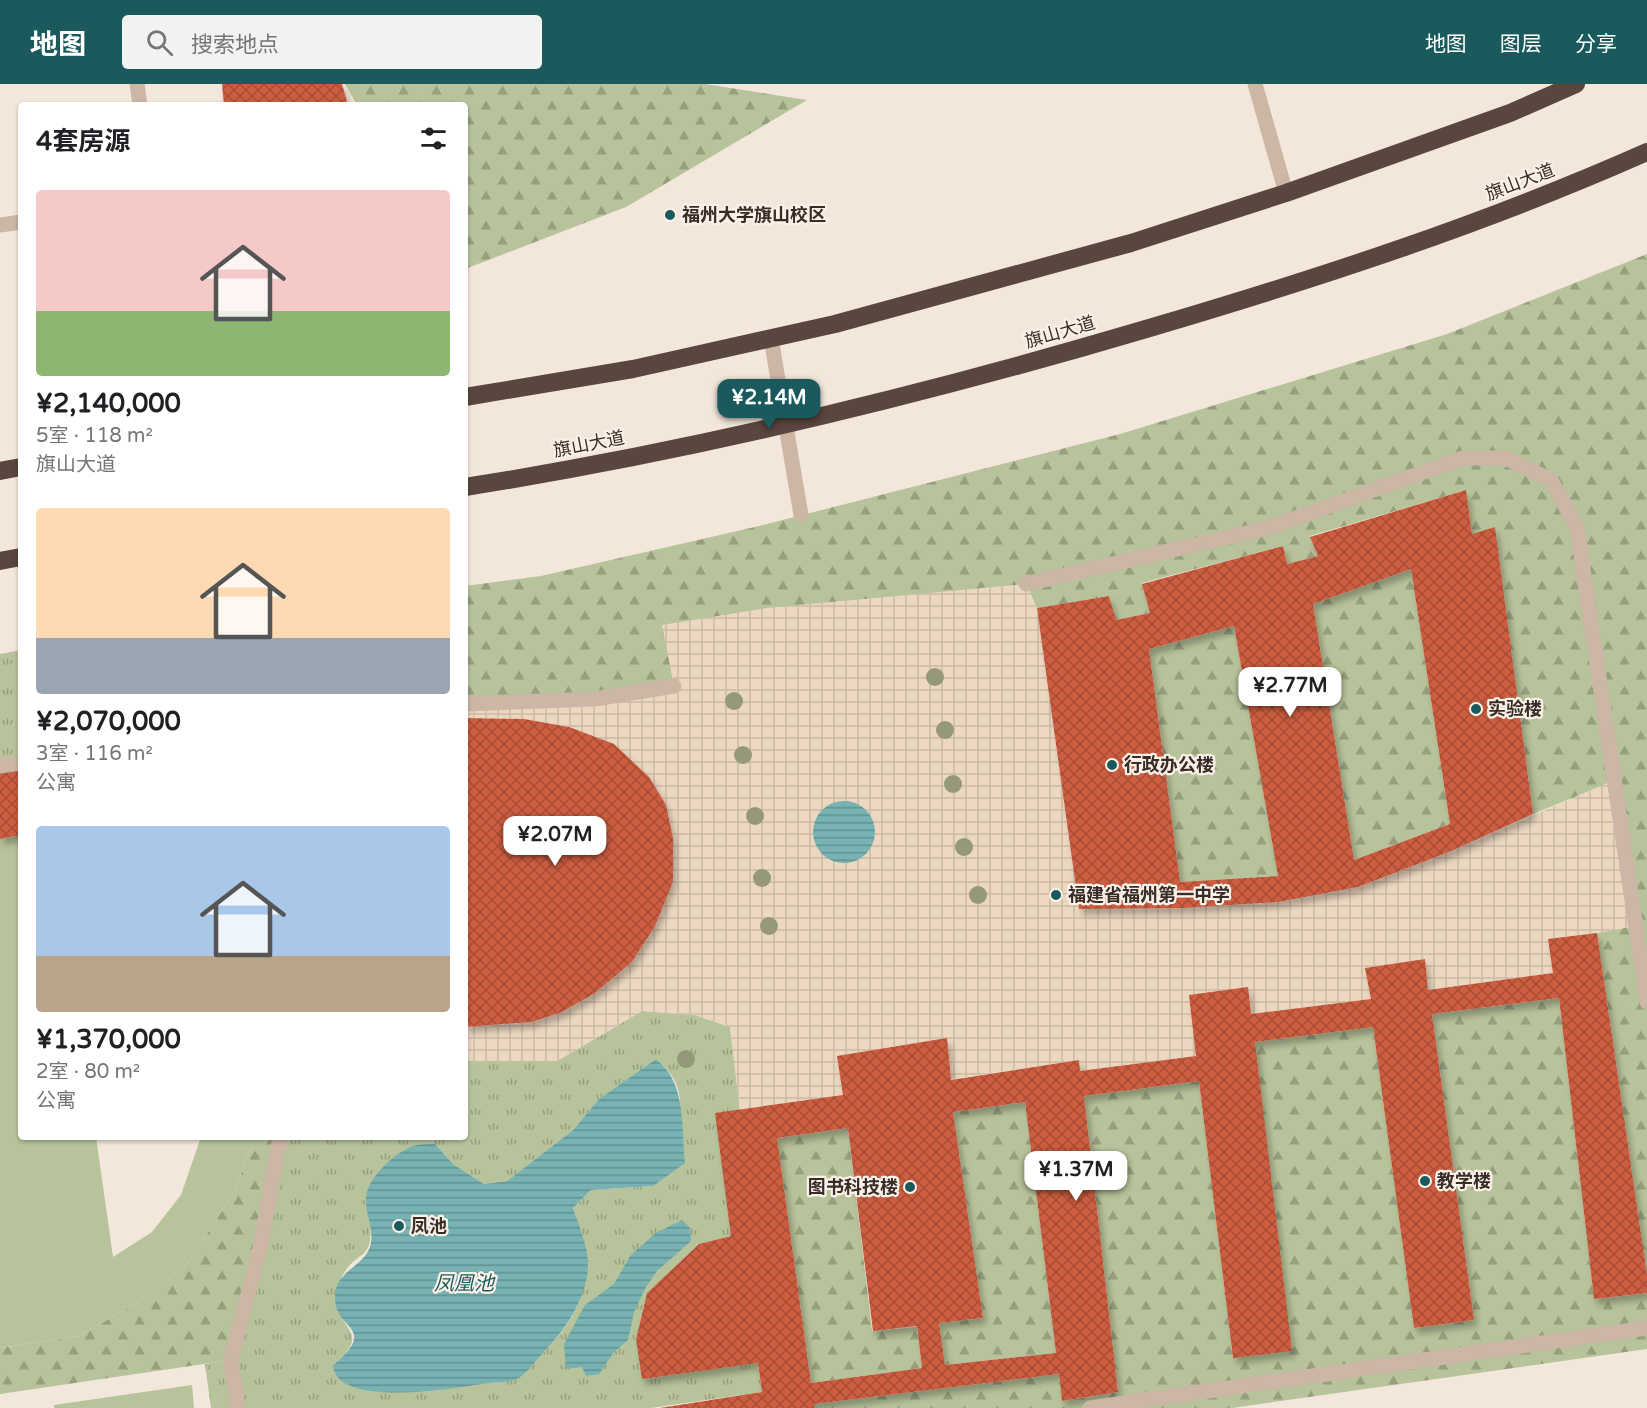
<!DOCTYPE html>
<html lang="zh">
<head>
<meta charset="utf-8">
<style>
	body { margin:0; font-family:"Varela Round","Noto Sans SC",sans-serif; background:#f2f2f2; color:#202124; height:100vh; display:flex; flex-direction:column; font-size:22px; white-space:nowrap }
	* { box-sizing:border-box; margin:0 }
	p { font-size:20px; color:#757577 }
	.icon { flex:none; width:33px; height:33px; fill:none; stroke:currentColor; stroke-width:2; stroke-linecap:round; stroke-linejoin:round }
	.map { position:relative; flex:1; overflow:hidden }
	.sheet { position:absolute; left:18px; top:18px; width:450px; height:1038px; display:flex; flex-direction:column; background:#fff; border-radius:6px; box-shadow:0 2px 4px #0004 }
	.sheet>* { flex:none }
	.price { position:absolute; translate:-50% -51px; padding:0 14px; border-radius:12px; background:#fff; color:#222; font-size:20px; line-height:39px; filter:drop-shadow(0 2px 3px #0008) }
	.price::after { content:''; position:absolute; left:50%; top:36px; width:18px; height:14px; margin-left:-9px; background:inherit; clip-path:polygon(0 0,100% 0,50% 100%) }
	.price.current { background:#1b5a5c; color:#fff }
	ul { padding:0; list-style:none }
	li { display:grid; align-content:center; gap:12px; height:318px; padding:0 18px }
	li span { display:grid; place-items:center; height:186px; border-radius:6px; color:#555 }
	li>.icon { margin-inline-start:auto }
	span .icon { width:108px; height:108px; fill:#fffc; stroke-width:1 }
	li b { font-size:26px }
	h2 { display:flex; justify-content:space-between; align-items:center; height:72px; padding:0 18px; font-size:26px }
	header { display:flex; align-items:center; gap:36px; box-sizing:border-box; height:84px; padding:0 30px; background:#1b5a5c; color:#fff }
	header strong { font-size:28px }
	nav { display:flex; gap:33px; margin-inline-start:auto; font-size:21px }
	.search { width:420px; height:54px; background:#f2f2f2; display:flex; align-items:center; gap:15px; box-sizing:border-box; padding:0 21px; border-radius:6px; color:#757577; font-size:22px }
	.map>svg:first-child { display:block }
	.grass { fill:url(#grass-tufts); fill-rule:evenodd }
	.forest { fill:url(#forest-firs) }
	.pitch { fill:#b7c39a }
	.plaza { fill:url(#plaza-grid) }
	.water { fill:url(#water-rules) }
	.building { fill:url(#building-cross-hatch); fill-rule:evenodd; filter:url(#shadow) }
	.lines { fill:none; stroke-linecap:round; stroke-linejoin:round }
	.minor { stroke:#ccb6a6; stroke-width:15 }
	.highway { stroke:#59463e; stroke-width:18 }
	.tree { fill:#95987a }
	.poi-dot { fill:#1b5a5c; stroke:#fbf1e8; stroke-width:2 }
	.labels { text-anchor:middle; stroke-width:4.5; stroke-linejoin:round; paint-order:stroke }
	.street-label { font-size:18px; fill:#382c27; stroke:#fbf1e8 }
	.poi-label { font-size:18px; font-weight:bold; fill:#382c27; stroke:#fbf1e8; text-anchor:start }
	.water-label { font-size:20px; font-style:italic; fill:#1b5a5c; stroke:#fbf1e8 }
</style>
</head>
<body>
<header>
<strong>地图</strong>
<div class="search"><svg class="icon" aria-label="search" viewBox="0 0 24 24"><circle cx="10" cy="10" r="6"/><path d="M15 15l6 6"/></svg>搜索地点</div>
<nav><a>地图</a><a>图层</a><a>分享</a></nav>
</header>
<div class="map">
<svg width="1647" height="1324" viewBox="0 0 1647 1324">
	<defs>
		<pattern id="grass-tufts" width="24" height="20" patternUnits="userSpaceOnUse" patternTransform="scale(1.5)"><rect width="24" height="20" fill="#b7c39a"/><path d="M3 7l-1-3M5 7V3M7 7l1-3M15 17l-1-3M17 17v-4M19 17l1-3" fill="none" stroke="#969f7e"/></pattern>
		<pattern id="forest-firs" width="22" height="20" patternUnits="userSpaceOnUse" patternTransform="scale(1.5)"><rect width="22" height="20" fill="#b7c39a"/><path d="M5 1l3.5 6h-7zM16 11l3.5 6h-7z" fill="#969f7e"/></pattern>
		<pattern id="plaza-grid" width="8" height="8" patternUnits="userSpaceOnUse" patternTransform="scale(1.5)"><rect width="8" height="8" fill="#ecd8c1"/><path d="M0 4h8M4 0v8" fill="none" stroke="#cbbaa6"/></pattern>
		<pattern id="water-rules" width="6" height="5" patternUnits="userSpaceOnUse" patternTransform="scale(1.5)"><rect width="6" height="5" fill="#78b2b2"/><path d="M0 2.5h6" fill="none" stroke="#639191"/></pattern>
		<pattern id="building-cross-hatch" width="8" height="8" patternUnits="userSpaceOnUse" patternTransform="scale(1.5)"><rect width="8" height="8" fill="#cd5d40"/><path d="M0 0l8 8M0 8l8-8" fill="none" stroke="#a74d36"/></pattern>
		<filter id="shadow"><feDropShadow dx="3.5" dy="6" stdDeviation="3" flood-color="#0004"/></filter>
	</defs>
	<rect width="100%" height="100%" fill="#f3e7db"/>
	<g class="grass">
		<path d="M21 566V679L0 682V570Z"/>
		<path d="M642 927 695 931 730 943 740 1027 731 1152 699 1160 647 1209 636 1255 758 1279 762 1308 651 1324H211L205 1280 231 1276 280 1053H465V977H557ZM656 975C702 1011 672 1059 653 1102L591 1106 573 1124C596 1187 589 1221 542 1270 535 1277 525 1292 516 1295 474 1307 379 1287 333 1281 370 1250 344 1250 335 1217 338 1208 339 1196 344 1189 360 1164 373 1178 370 1137L435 1060 453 1080 484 1100 507 1097 573 1046 599 1015Z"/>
	</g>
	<g class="forest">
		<path d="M345 0H705L807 16 626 123 465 185V21H357Z"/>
		<path d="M1647 170V1191L1597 849 1635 842 1614 697 1533 730 1495 444 1472 450 1466 406 1310 452 1318 472 1287 480 1282 462 1142 499 1150 529 1116 536 1109 512 1037 524 1026 500 663 541 674 602 465 620V502L541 492 759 442 1120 350 1447 250Z"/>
		<path d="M1411 485 1450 740 1354 776 1313 520Z"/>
		<path d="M1234 542 1278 792 1180 798 1149 565Z"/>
		<path d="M1559 914 1594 1215 1647 1209V1265L1232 1324H814L813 1320 1059 1290 1062 1317 1118 1308 1084 1012 1199 997 1233 1274 1255 958 1373 943 1414 1244 1474 1236 1432 930Z"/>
		<path d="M1025 1018 1056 1269 945 1281 939 1239 983 1234 953 1028Z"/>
		<path d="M848 1044 872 1247 917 1243 922 1284 811 1299 777 1054Z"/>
		<path d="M255 1053H280L231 1276 0 1310V1264L79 1252 138 1218 188 1179 234 1108Z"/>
	</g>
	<g class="pitch">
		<path d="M21 751V1053H96L113 1173 152 1148 181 1111 201 1053H255L234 1108 188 1179 138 1218 79 1252 0 1264V755Z"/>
		<path d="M192 1301 194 1324H54V1321Z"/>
	</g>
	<path class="plaza" d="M1026 500 1037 524 1079 825 1184 824 1278 818 1358 803 1449 768 1614 696 1636 842 1597 849 1553 889 1428 906 1425 875 1366 884 1371 915 1251 930 1196 972 1080 987 1079 976 740 1027 730 943 695 931 642 927 557 977H465V943L532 938 562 928 595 909 632 878 655 842 673 798V754L666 721 649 693 614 660 569 643 524 635 465 634V620L674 601 662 541 767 524Z"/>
	<g class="water">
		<circle cx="844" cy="748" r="31"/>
		<path d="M656 975C687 999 681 1042 685 1079L653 1102 591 1106 573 1124C579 1142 588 1162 588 1181 587 1215 565 1246 543 1269 536 1276 526 1291 517 1295 507 1299 492 1298 481 1300 451 1305 335 1324 333 1281 379 1243 336 1246 335 1216 334 1189 356 1186 367 1169 378 1152 365 1132 366 1115 366 1094 398 1065 417 1061 423 1060 430 1060 435 1060L453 1080 484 1100 507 1097 573 1046 599 1015Z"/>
		<path d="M682 1136 690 1144 691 1157 657 1187 646 1203 634 1228 628 1256 614 1268 599 1290 586 1292 582 1283 566 1285 564 1260 585 1221 614 1200 630 1172 640 1163 656 1149Z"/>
	</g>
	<g class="building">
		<path d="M222 0H342L348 21H224Z"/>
		<path d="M1466 406 1472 450 1495 443 1533 730 1449 768 1358 803 1278 818 1184 824 1079 825 1037 524 1109 512 1116 536 1150 529 1142 500 1283 462 1287 480 1318 472 1310 453ZM1411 485 1450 740 1354 776 1313 520ZM1234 542 1278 792 1180 798 1149 565Z"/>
		<path d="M465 634 524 635 569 643 614 660 649 693 666 721 673 754V798L655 842 632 878 595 909 562 928 532 938 465 943Z"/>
		<path d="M21 679V751L0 755V682Z"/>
		<path d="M1597 849 1647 1191V1209L1594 1215 1559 914 1432 930 1474 1236 1414 1244 1373 943 1255 958 1292 1267 1233 1274 1199 997 1084 1012 1118 1308 1062 1317 1059 1290 814 1320V1324H660L762 1308 758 1279 642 1295 636 1255 647 1209 699 1160 731 1152 715 1029 843 1011 837 972 947 954 951 996 1079 976 1080 987 1196 972 1189 911 1248 903 1251 930 1371 915 1365 884 1425 875 1428 906 1553 889 1548 855ZM1025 1018 1056 1269 945 1281 939 1239 983 1234 953 1028ZM848 1044 873 1247 917 1242 922 1284 811 1299 777 1054Z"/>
	</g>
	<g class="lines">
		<g class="minor">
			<path d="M137 0 140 21"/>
			<path d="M1255 0 1286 109"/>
			<path d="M0 141 21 138"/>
			<path d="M771 254 801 431"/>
			<path d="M1026 500 1268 444 1463 374H1506L1551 396 1577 444 1647 918"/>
			<path d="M465 620 595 615 674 602"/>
			<path d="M0 682 21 679"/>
			<path d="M238 1324 231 1276 261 1160 280 1053"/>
			<path d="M1090 1324 1647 1244"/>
		</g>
		<g class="highway">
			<path d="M465 313 633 285 835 240 1131 159 1286 109 1510 29 1576 0"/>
			<path d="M0 387 21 383"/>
			<path d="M465 403C695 367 923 311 1146 245 1316 195 1485 140 1647 68"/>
			<path d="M0 477 21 473"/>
		</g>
	</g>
	<g class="tree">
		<circle cx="935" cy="593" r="9"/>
		<circle cx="734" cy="617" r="9"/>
		<circle cx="945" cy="646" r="9"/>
		<circle cx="743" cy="671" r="9"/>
		<circle cx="953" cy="700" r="9"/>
		<circle cx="755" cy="732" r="9"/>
		<circle cx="964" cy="763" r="9"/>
		<circle cx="762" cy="794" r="9"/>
		<circle cx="978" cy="811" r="9"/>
		<circle cx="769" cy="842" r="9"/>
		<circle cx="686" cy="975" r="9"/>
	</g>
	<g class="poi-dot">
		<circle cx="670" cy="131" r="6"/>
		<circle cx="1476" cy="625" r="6"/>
		<circle cx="1112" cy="681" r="6"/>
		<circle cx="1056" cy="811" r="6"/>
		<circle cx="1425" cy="1097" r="6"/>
		<circle cx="910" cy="1103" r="6"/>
		<circle cx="399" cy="1142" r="6"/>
	</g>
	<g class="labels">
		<g class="street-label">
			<text transform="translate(1520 98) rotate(-21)" y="6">旗山大道</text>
			<text transform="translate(1060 248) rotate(-16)" y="6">旗山大道</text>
			<text transform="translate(589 360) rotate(-11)" y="6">旗山大道</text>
		</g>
		<g class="poi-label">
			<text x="682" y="137">福州大学旗山校区</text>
			<text x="1488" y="631">实验楼</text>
			<text x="1124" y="687">行政办公楼</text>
			<text x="1068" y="817">福建省福州第一中学</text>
			<text x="1437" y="1103">教学楼</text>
			<text x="898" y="1109" text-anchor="end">图书科技楼</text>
			<text x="411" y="1148">凤池</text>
		</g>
		<g class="water-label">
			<text x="464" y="1206">凤凰池</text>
		</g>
	</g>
</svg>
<b class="price current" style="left:769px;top:346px">¥2.14M</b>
<b class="price" style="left:1290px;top:634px">¥2.77M</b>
<b class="price" style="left:555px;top:783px">¥2.07M</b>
<b class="price" style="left:1076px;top:1118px">¥1.37M</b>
<section class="sheet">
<h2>4套房源<svg class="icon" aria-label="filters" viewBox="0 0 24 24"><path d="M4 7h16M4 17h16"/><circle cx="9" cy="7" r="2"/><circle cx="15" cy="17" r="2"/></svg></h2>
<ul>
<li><span style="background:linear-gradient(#f6c9c9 65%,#8fb573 0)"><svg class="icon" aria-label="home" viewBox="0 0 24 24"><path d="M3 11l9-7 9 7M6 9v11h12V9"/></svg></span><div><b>¥2,140,000</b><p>5室 · 118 m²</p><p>旗山大道</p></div></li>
<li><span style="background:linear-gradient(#ffd9b3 70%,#9aa5b1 0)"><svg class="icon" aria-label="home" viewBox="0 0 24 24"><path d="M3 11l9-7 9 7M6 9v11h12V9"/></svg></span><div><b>¥2,070,000</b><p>3室 · 116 m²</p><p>公寓</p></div></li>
<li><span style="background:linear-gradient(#a9c7e8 70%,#b9a48a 0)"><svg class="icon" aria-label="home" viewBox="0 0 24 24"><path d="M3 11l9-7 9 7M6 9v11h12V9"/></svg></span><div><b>¥1,370,000</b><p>2室 · 80 m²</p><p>公寓</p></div></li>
</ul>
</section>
</div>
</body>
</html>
